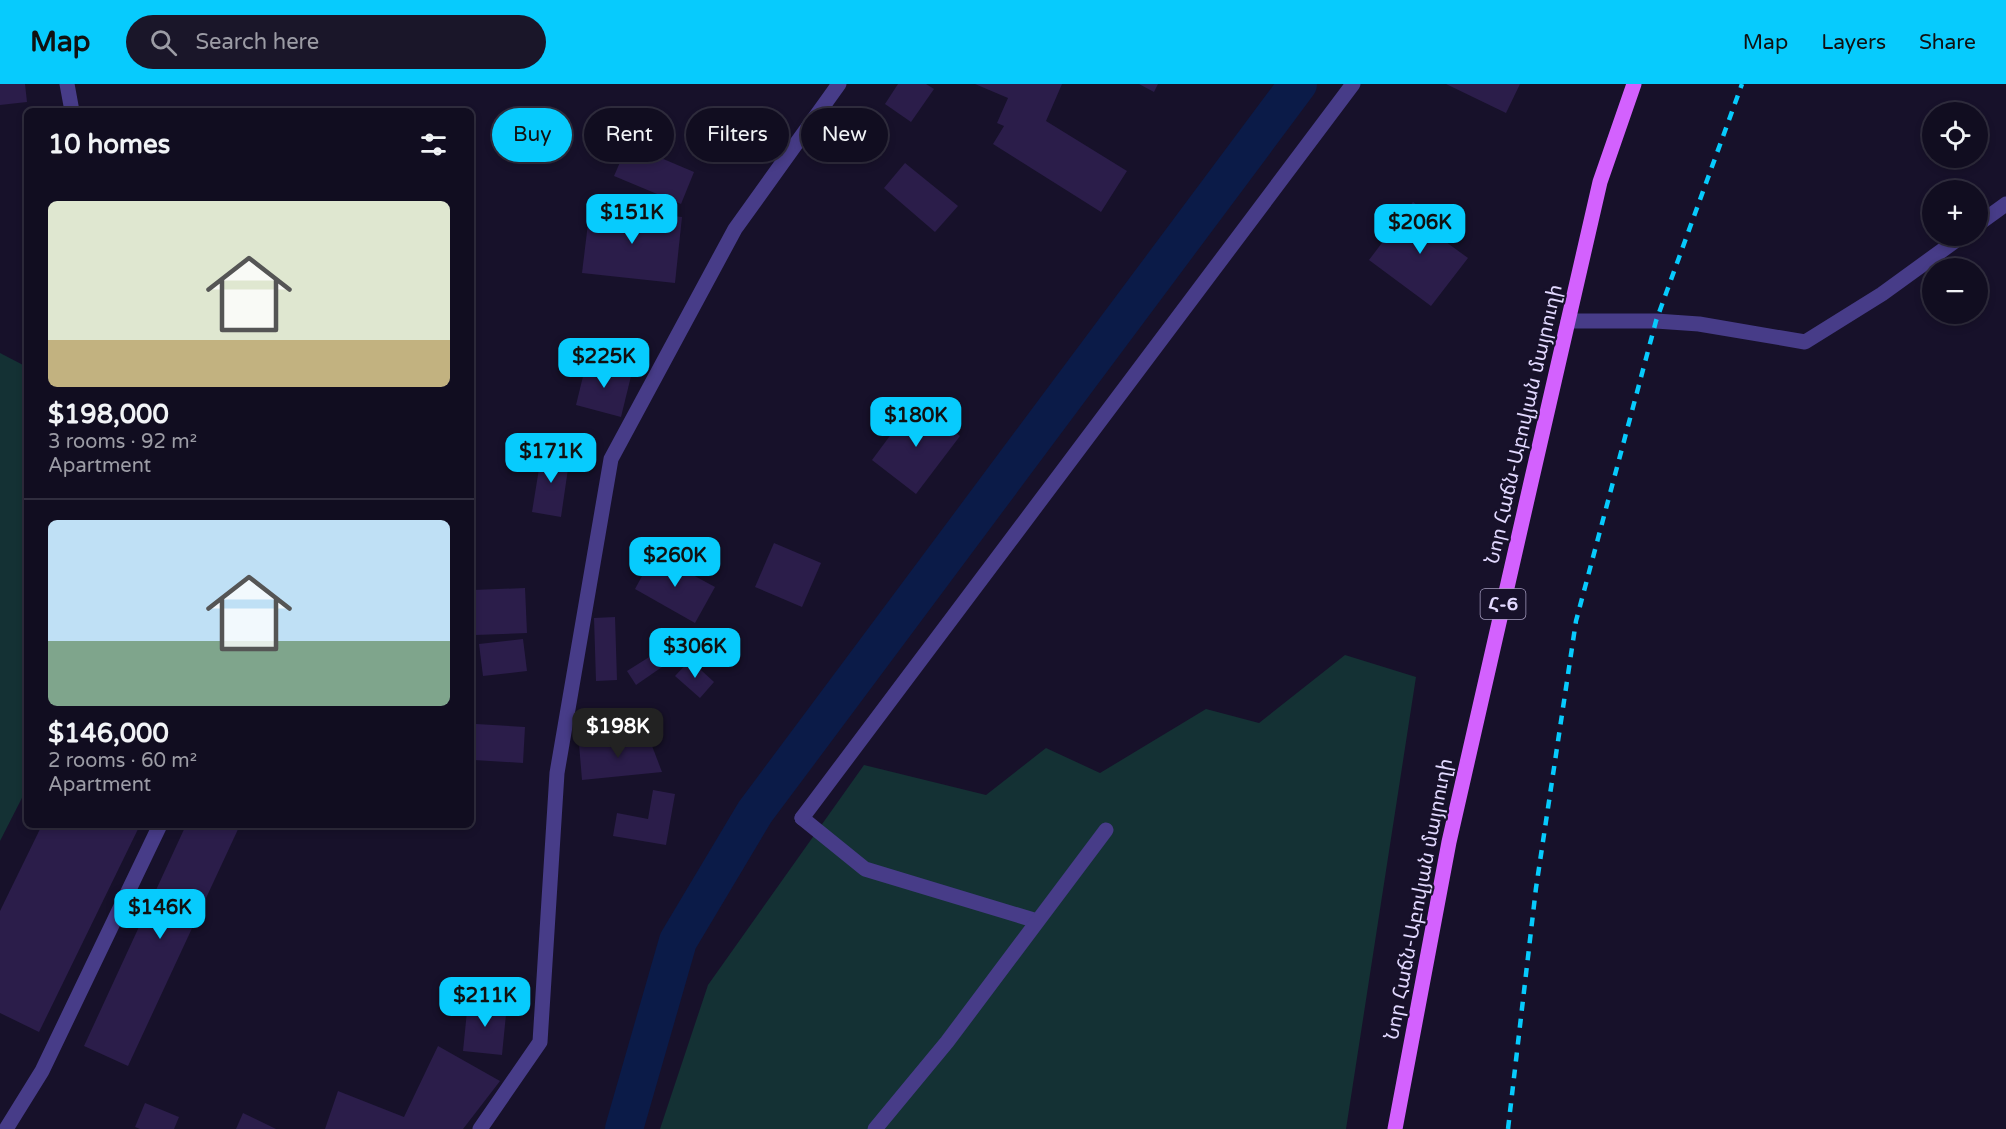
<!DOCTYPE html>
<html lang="en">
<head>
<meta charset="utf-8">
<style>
	body { margin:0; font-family:"Varela Round","Noto Sans Armenian",sans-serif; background:#1a1629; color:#f1f3f6; height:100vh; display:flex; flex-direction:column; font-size:22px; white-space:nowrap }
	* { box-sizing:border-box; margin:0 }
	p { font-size:20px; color:#9c9ca5 }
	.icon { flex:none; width:33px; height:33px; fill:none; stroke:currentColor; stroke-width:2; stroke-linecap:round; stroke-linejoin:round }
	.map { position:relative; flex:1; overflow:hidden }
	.drawer { position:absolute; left:24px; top:24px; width:450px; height:720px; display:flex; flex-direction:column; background:#110d20; border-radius:9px; box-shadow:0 3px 9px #0003,0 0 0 2px #302d3e }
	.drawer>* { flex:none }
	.guide { position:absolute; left:492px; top:24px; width:570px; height:54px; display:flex; gap:12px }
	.buttons { position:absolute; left:1922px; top:18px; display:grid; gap:12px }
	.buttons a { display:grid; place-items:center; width:66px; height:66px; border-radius:50%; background:#110d20; box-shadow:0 3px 9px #0003,0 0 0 2px #302d3e; font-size:30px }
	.price { position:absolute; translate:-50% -51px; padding:0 14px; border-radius:12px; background:#07cbfd; color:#111; font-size:20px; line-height:39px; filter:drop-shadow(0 2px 3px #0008) }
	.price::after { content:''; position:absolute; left:50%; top:36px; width:18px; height:14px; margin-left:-9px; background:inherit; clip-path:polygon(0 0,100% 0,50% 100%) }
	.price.current { background:#222; color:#fff }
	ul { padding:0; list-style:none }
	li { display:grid; align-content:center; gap:12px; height:318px; padding:0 24px }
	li+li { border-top:2px solid #302d3e }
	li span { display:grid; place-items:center; height:186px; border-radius:9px; color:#555 }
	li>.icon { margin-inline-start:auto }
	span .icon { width:108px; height:108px; fill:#fffc; stroke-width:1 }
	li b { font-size:26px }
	h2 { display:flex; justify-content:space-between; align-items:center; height:72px; padding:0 24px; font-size:26px }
	.pill { padding:0 21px; border-radius:27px; background:#110d20; box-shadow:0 3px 9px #0003,0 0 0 2px #302d3e; font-size:21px; line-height:54px }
	.pill.current { background:#07cbfd; color:#111 }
	header { display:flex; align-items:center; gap:36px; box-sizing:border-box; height:84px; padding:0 30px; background:#07cbfd; color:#111 }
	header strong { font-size:28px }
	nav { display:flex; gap:33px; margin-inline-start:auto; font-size:21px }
	.search { width:420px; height:54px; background:#1a1629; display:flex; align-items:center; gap:15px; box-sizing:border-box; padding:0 21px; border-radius:33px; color:#9c9ca5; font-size:22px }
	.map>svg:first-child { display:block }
	.green { fill:#143134 }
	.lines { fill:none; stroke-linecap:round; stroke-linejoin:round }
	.canal { stroke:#0b1b48; stroke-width:38 }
	.building { fill:#2b1d4a }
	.service { stroke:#473c88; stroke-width:15 }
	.minor { stroke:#473c88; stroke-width:15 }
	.primary { stroke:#d361fe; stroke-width:15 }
	.rail { stroke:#07cbfd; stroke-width:4.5; stroke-dasharray:9 8; stroke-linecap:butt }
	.labels { text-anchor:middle; stroke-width:4.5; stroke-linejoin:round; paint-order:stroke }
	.shield { fill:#17112a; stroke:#a59dbf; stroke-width:1.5 }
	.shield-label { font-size:18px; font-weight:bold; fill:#e2d9ff }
	.street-label { font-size:20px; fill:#e2d9ff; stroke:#17112a }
</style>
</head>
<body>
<header>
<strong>Map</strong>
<div class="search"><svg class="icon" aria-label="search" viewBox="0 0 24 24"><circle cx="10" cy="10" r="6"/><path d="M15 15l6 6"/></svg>Search here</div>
<nav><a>Map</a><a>Layers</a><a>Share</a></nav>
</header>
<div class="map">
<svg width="2006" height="1045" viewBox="0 0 2006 1045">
	<rect width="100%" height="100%" fill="#17112a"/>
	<g class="green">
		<path d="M0 269 27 283V704L0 757Z"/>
		<path d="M1345 571 1416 593 1346 1045H660L708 901 864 681 986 711 1046 664 1100 689 1206 625 1259 639Z"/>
	</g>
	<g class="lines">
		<path class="canal" d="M624 1045 678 857 755 728 1298 0"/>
	</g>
	<g class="building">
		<path d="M0 0H25L27 18 0 21Z"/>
		<path d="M898 0H926L934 5 911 38 885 20Z"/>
		<path d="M975 0H1062L1046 37 1127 87 1101 128 993 60 1004 42 997 39 1008 14Z"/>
		<path d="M1139 0H1158L1154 8Z"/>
		<path d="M1446 0H1520L1506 29Z"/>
		<path d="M628 60 694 88 681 120 614 92Z"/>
		<path d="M905 79 958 122 935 148 884 104Z"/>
		<path d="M1413 118 1454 149 1446 158 1468 174 1431 222 1369 176Z"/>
		<path d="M590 123 682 133 675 199 582 189Z"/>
		<path d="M587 276 632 288 621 333 576 321Z"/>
		<path d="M915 318 960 352 916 410 872 376Z"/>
		<path d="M542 366 570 371 561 433 532 428Z"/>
		<path d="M774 459 821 479 802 523 755 503Z"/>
		<path d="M654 470 715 503 695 539 635 505Z"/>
		<path d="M525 504 527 549 475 551 473 506Z"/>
		<path d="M615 533 617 596 596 597 594 534Z"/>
		<path d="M523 555 527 587 483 592 479 560Z"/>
		<path d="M654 570 662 583 636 601 627 587Z"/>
		<path d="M690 576 714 598 700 614 675 592Z"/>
		<path d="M476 640 525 643 523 679 474 676Z"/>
		<path d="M649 654 662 688 582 696 579 660Z"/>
		<path d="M653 706 675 710 666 761 613 752 617 729 648 735Z"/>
		<path d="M42 741H140L39 948 0 929V827Z"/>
		<path d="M186 741H240L128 982 84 962Z"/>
		<path d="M468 917 507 920 502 971 463 967Z"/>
		<path d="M438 962 500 997 463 1045H325L338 1007 404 1033Z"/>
		<path d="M145 1019 179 1033 174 1045H140L135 1043Z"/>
		<path d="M243 1029 276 1045H236Z"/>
	</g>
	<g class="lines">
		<g class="service">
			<path d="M1977 141 2006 120"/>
			<path d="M1568 237H1656L1699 240 1805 258 1882 210 1962 152"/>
			<path d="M802 734 865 785 1037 837"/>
			<path d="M6 1045 42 987 160 741"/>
			<path d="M875 1045 947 958 1106 746"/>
		</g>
		<g class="minor">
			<path d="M67 0 72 27"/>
			<path d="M802 734 1353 0"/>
			<path d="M480 1045 540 958 557 689 611 375 735 145 839 0"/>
		</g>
		<path class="primary" d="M1395 1045 1449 758 1532 394 1600 98 1634 0"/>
		<path class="rail" d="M1508 1045 1536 804 1576 537 1656 237 1742 0"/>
	</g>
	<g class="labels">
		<rect class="shield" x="1480.5" y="505" width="45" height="30" rx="4.5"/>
		<g class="shield-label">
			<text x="1503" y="526">Հ-6</text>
		</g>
		<g class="street-label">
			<text transform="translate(1523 340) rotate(-77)" y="7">Նոր Հաճն-Աբովյան մայրուղի</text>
			<text transform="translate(1418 815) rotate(-79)" y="7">Նոր Հաճն-Աբովյան մայրուղի</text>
		</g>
	</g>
</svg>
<div class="buttons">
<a><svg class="icon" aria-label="locate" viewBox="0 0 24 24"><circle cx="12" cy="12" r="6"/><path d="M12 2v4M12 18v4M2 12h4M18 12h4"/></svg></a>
<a>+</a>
<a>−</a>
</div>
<b class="price" style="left:632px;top:161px">$151K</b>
<b class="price" style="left:1420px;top:171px">$206K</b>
<b class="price" style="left:604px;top:305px">$225K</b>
<b class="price" style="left:916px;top:364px">$180K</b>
<b class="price" style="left:551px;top:400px">$171K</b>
<b class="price" style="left:675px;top:504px">$260K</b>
<b class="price" style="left:695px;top:595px">$306K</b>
<b class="price current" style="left:618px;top:675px">$198K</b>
<b class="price" style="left:160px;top:856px">$146K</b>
<b class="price" style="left:485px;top:944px">$211K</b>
<div class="guide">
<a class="pill current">Buy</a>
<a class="pill">Rent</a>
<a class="pill">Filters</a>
<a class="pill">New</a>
</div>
<section class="drawer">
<h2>10 homes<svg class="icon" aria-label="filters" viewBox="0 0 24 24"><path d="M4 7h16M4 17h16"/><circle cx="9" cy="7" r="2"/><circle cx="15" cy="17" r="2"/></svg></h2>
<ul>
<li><span style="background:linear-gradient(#dfe7d0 75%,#c2b280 0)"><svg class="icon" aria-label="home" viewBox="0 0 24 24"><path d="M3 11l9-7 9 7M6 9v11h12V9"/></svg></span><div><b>$198,000</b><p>3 rooms · 92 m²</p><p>Apartment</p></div></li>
<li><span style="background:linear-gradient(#bfe0f5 65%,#7fa58c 0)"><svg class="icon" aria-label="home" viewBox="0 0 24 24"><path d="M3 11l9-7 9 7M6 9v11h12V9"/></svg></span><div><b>$146,000</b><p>2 rooms · 60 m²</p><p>Apartment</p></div></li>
</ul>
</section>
</div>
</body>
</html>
